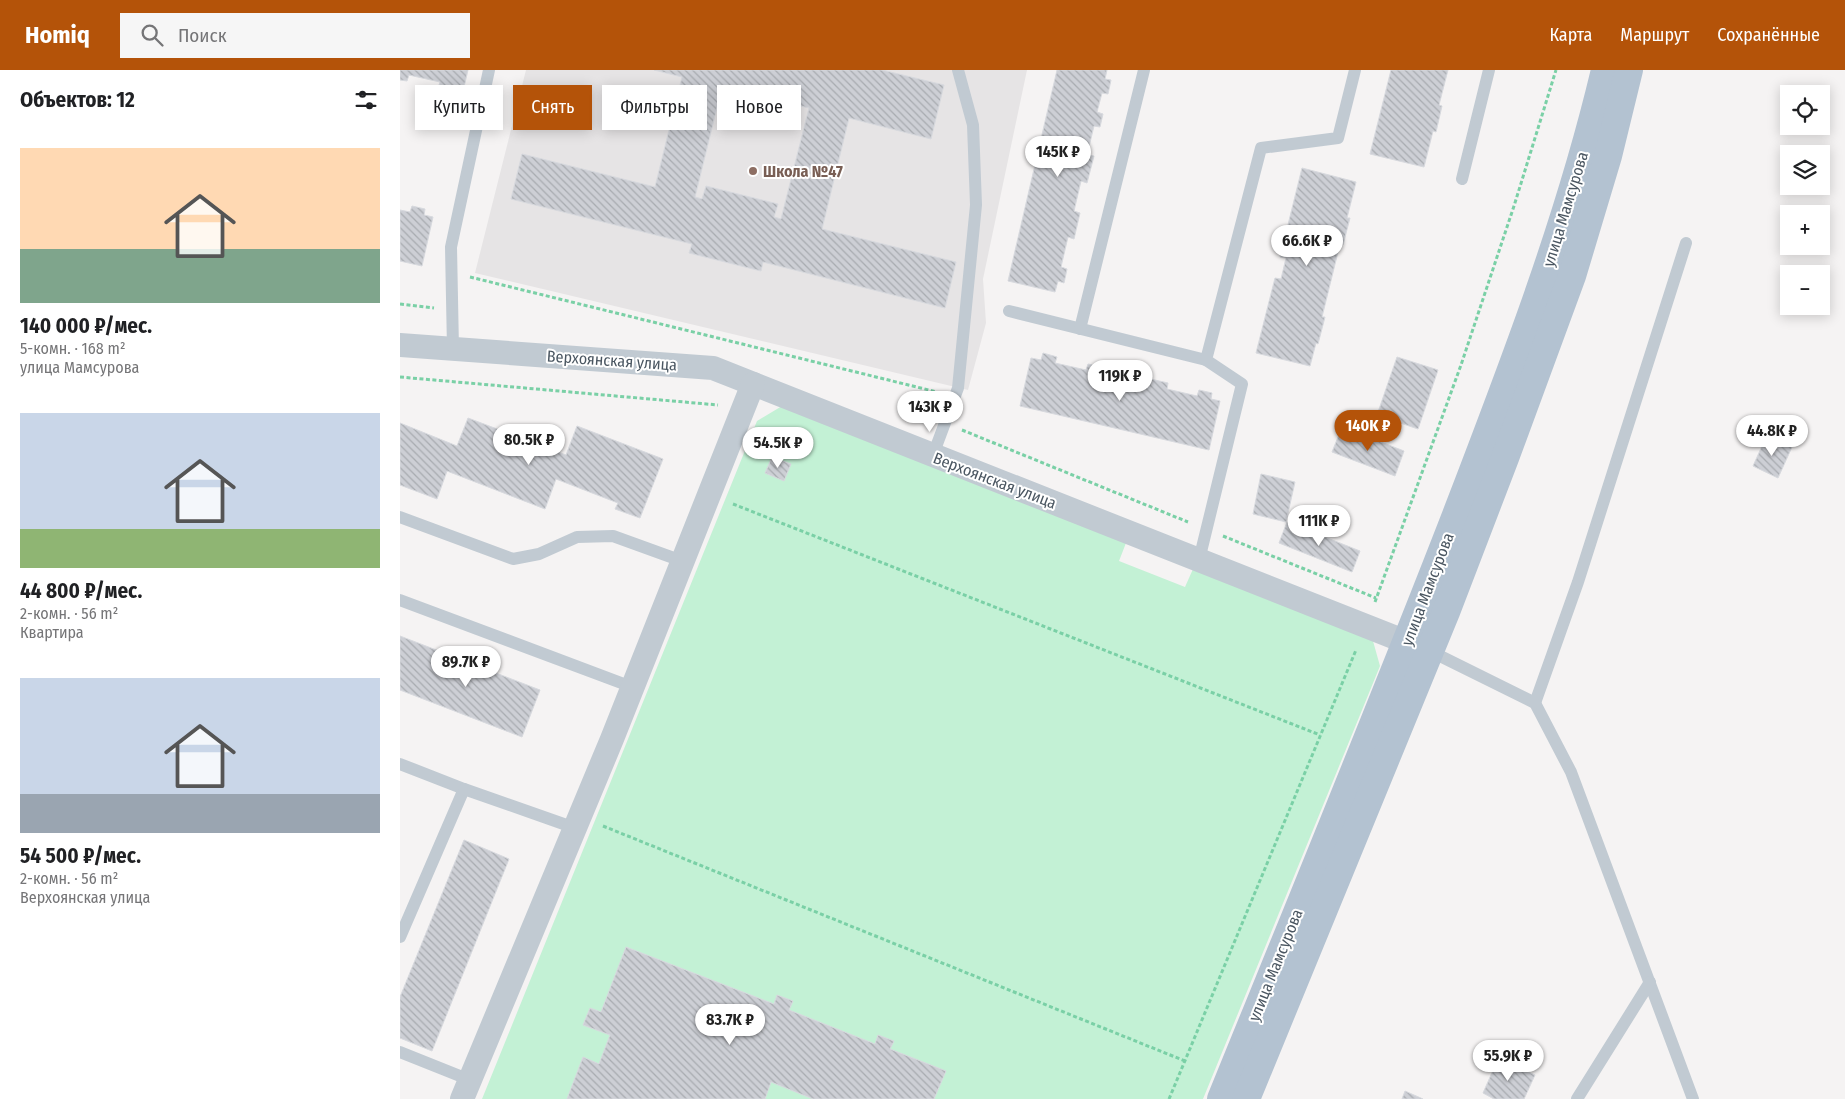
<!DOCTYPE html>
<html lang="ru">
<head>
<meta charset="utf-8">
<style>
	body { margin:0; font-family:"Fira Sans Condensed",sans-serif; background:#f6f6f6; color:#202124; height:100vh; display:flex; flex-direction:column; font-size:19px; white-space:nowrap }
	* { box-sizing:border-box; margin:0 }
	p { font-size:16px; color:#757577 }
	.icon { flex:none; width:28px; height:28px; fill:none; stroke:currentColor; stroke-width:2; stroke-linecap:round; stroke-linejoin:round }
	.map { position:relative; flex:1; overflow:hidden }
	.sheet { display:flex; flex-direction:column; background:#fff; width:400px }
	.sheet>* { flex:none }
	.hud { position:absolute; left:15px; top:15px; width:475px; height:45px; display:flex; gap:10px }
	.controls { position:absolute; left:1380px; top:15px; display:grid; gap:10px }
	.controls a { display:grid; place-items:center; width:50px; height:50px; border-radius:0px; background:#fff; box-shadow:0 2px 12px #0003; font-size:25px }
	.price { position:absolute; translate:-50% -42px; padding:0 11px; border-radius:18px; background:#fff; color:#222; font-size:16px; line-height:32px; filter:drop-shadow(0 1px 2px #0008) }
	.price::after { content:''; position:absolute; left:50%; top:30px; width:15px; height:11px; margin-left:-8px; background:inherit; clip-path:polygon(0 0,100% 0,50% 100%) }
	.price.selected { background:#b45309; color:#fff }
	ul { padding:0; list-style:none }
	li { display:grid; align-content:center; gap:10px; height:265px; padding:0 20px }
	li span { display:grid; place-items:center; height:155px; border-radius:0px; color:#555 }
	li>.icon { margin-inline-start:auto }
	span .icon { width:90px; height:90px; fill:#fffc; stroke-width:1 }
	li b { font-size:21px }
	h2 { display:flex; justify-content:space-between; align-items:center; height:60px; padding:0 20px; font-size:21px }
	.chip { padding:0 18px; border-radius:0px; background:#fff; box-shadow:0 2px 12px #0003; font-size:18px; line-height:45px }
	.chip.selected { background:#b45309; color:#fff }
	header { display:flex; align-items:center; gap:30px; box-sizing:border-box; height:70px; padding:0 25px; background:#b45309; color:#fff }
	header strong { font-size:24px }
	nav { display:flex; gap:28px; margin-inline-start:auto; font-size:18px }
	.search { width:350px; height:45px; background:#f6f6f6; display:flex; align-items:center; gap:12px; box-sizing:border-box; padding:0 18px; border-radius:0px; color:#757577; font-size:19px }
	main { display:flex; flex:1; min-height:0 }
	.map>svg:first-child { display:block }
	.education { fill:#e6e4e5 }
	.green { fill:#c3f1d5 }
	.building { fill:url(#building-back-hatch); stroke:#d7d9de; fill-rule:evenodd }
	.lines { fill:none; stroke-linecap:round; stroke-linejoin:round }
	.path { stroke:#7ad0a6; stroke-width:3; stroke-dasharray:4 2.5; stroke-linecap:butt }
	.service { stroke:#c1cad2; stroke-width:12 }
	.minor { stroke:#c1cad2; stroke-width:24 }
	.primary { stroke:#b3c2d1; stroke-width:28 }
	.education-dot { fill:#8d6e63; stroke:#fff; stroke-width:2 }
	.labels { text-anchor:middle; stroke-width:4; stroke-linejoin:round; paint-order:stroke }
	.education-label { font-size:16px; font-weight:bold; fill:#785e54; stroke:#fff; text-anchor:start }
	.street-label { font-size:16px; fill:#4a5661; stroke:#fff }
</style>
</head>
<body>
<header>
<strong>Homiq</strong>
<div class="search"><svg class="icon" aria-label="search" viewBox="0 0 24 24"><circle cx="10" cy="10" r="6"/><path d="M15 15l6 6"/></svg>Поиск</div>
<nav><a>Карта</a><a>Маршрут</a><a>Сохранённые</a></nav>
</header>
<main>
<section class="sheet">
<h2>Объектов: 12<svg class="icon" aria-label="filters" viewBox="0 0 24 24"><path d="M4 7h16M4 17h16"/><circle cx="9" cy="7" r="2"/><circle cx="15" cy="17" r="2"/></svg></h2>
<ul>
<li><span style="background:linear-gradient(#ffd9b3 65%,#7fa58c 0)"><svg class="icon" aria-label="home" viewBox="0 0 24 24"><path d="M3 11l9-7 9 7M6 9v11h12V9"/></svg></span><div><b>140 000 ₽/мес.</b><p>5-комн. · 168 m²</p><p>улица Мамсурова</p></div></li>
<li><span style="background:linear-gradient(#c9d6e8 75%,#8fb573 0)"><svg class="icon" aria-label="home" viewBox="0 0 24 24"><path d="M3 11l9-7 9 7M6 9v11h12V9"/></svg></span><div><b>44 800 ₽/мес.</b><p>2-комн. · 56 m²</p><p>Квартира</p></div></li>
<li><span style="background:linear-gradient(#c9d6e8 75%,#9aa5b1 0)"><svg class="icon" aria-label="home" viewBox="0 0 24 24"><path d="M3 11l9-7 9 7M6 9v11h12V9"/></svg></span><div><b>54 500 ₽/мес.</b><p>2-комн. · 56 m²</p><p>Верхоянская улица</p></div></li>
</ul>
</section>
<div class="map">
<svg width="1445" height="1029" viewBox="0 0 1445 1029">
	<defs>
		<pattern id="building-back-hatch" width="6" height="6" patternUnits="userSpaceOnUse" patternTransform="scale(1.25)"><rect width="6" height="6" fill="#cdcfd5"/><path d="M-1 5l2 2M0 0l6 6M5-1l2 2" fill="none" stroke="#a8abb0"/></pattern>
	</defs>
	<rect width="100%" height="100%" fill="#f5f3f3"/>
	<path class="education" d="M126 0H627L583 209 586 253 568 320 75 203Z"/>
	<path class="green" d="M382 336 726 473 719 491 785 517 793 499 973 571 980 596 803 1029H82L357 351Z"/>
	<g class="building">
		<path d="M0 0H68L64 17 54 15 52 21 38 18 40 12 9 5 7 11 0 10Z"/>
		<path d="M254 0H482L544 15 531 69 449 48 422 159 556 192 545 238 363 192 361 201 289 183 292 174 111 129 122 84 255 117 282 7ZM322 17 409 38 381 149 374 147 378 134 306 116 302 129 295 127Z"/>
		<path d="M657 0H707L705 9 711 10 708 24 702 23 697 42 703 44 700 57 694 56 687 85 694 86 687 113 681 111 674 141 680 143 674 169 668 167 661 197 667 199 664 213 658 211 655 222 608 211Z"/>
		<path d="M991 0H1048L1039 35 1042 36 1036 62 1033 61 1024 97 970 84Z"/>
		<path d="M902 98 956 112 947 148H950L943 175 940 174 922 247H925L918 274 916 273 910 296 856 283 875 208 881 209 886 188 880 187Z"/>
		<path d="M12 136 25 139 24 145 33 147 22 196 0 191V140L10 142Z"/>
		<path d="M643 283 657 287 655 293 686 300 688 294 712 299 711 306 741 313 742 307 768 313 767 319 797 326 799 320 812 323 811 329 820 331 809 380 620 336 631 288 641 290Z"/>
		<path d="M997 287 1038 300 1018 359 977 345Z"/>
		<path d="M68 348 166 385 177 356 263 389 240 448 215 439 218 433 156 409 145 439 47 401 37 429 0 415V353L57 376Z"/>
		<path d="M942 357 1004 381 995 406 932 382Z"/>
		<path d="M1367 365 1392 377 1378 408 1353 396Z"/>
		<path d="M372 387 391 394 384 411 365 403Z"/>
		<path d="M861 404 895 412 886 452 853 444Z"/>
		<path d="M887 452 960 481 952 502 879 473Z"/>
		<path d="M0 566 140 620 122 667 0 620Z"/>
		<path d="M64 770 109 789 32 981 0 968V927Z"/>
		<path d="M226 877 374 934 377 925 393 931 389 940 475 974 478 965 494 971 490 979 546 1001 534 1029H413L371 1012 365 1029H167L183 987 199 994 210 965 183 955 190 938 201 942Z"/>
		<path d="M1098 989 1135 1005 1124 1029H1094L1083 1023Z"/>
		<path d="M1005 1021 1023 1029H1002Z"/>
	</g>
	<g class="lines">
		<g class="path">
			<path d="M70 207 537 322"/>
			<path d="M0 234 34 238"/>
			<path d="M0 307 318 335"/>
			<path d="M562 360 788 452"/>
			<path d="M333 434 920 665"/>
			<path d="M823 466 976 528"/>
			<path d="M975 532 1061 295 1114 136 1156 0"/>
			<path d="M203 756 785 991"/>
			<path d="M769 1029 956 580"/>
		</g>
		<g class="service">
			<path d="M1062 109 1089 0"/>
			<path d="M609 241 806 290"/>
			<path d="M680 259 744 0"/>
			<path d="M53 279 51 177 89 0"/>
			<path d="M533 385 558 318 576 135 573 55 558 0"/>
			<path d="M0 447 113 489 139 484 177 467 213 466 282 491"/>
			<path d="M799 490 842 314 806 290 861 78 938 68 955 0"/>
			<path d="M0 530 232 617"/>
			<path d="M1030 581 1135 633 1171 702 1293 1029"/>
			<path d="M1135 633 1178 512 1286 173"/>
			<path d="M0 694 64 719 0 867"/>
			<path d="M64 719 175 758"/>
			<path d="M0 982 70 1010"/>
			<path d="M1177 1029 1250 912"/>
		</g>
		<g class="minor">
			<path d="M0 275 313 298 1024 579"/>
			<path d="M62 1029 212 669 353 314"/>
		</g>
		<g class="primary">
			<path d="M821 1029C900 835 980 641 1056 445 1112 299 1169 152 1205 0"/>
			<path d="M846 1029 1046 542 1105 388 1172 206 1208 86 1229 0"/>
		</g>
	</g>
	<circle class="education-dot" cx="353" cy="101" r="5"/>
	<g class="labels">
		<g class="education-label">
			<text x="363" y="107">Школа №47</text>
		</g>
		<g class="street-label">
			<text transform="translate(1165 139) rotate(-73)" y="6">улица Мамсурова</text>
			<text transform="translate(212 290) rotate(4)" y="6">Верхоянская улица</text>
			<text transform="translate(595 410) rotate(21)" y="6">Верхоянская улица</text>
			<text transform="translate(1027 519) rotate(-69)" y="6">улица Мамсурова</text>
			<text transform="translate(875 895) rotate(-68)" y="6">улица Мамсурова</text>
		</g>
	</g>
</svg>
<div class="controls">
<a><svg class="icon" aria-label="locate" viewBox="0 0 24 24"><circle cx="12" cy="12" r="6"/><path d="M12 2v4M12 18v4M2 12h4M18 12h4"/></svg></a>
<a><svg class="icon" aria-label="layers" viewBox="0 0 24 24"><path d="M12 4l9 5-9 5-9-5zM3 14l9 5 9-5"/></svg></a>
<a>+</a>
<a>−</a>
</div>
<b class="price" style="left:658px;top:108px">145K ₽</b>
<b class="price" style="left:907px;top:197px">66.6K ₽</b>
<b class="price" style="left:720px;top:332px">119K ₽</b>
<b class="price" style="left:530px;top:363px">143K ₽</b>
<b class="price selected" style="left:968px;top:382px">140K ₽</b>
<b class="price" style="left:1372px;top:387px">44.8K ₽</b>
<b class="price" style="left:129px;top:396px">80.5K ₽</b>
<b class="price" style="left:378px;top:399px">54.5K ₽</b>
<b class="price" style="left:919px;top:477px">111K ₽</b>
<b class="price" style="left:66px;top:618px">89.7K ₽</b>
<b class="price" style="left:330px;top:976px">83.7K ₽</b>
<b class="price" style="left:1108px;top:1012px">55.9K ₽</b>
<div class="hud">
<a class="chip">Купить</a>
<a class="chip selected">Снять</a>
<a class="chip">Фильтры</a>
<a class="chip">Новое</a>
</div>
</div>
</main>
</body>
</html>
